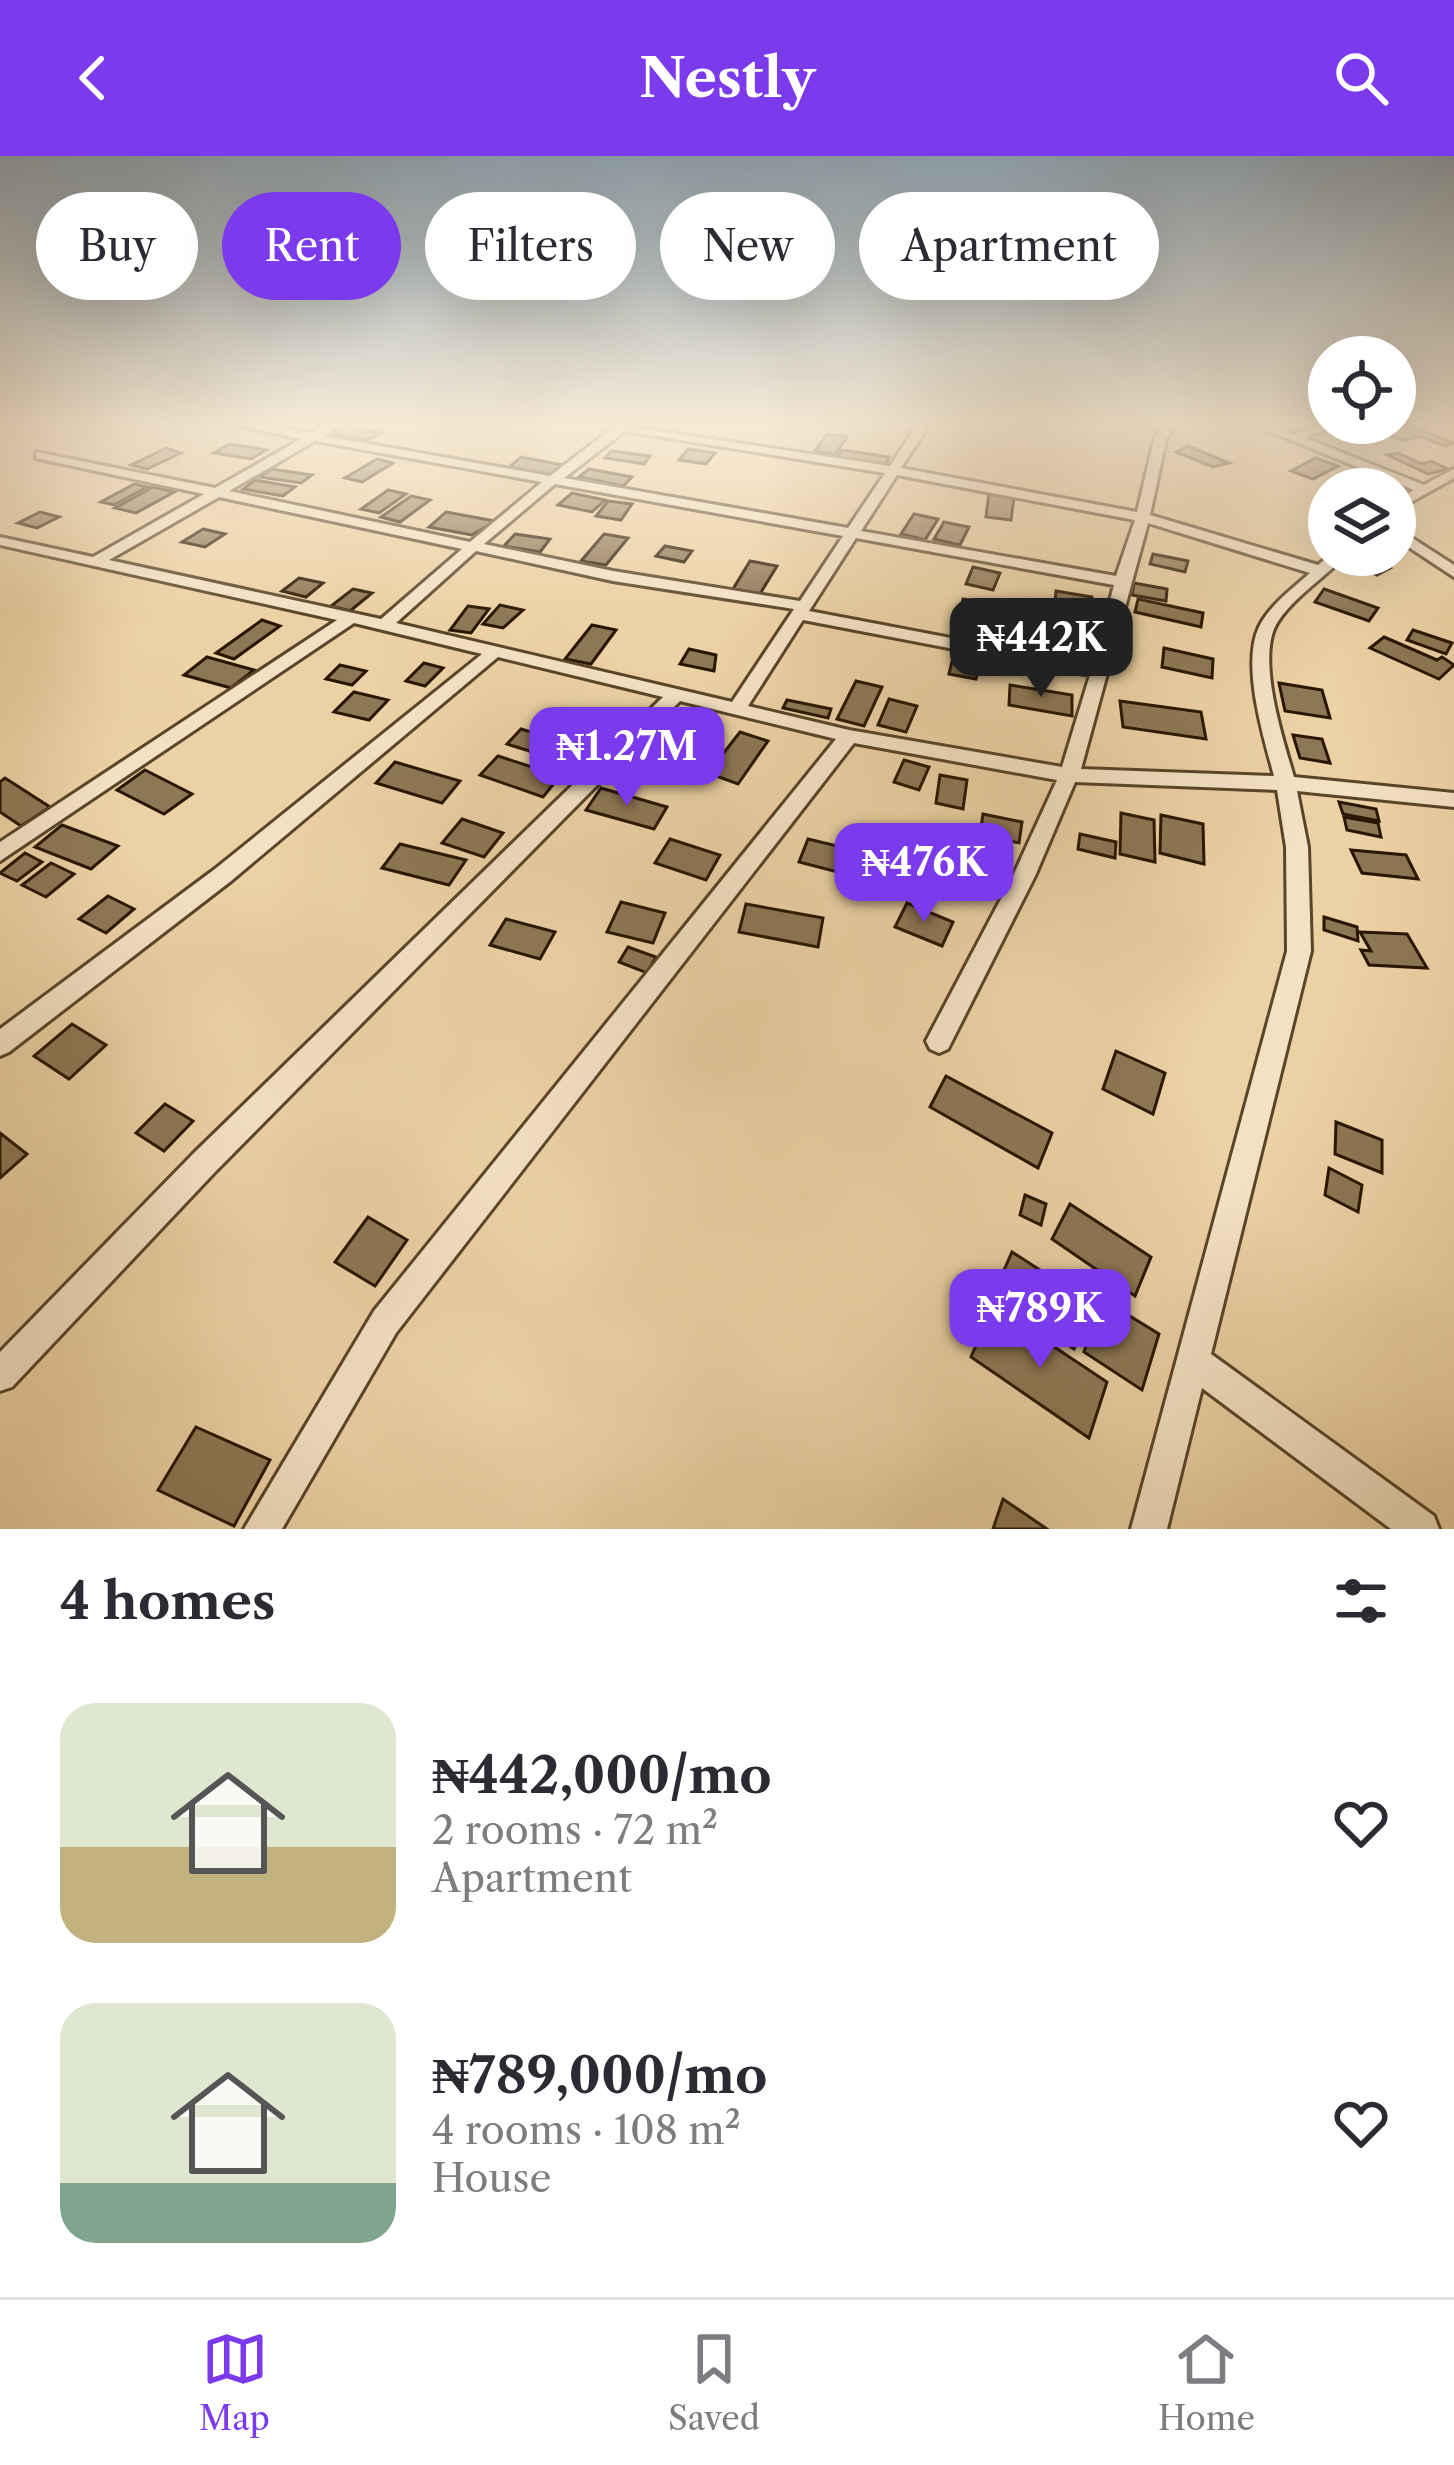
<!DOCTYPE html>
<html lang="en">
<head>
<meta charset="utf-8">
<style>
	body { margin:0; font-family:"Libre Caslon Text",serif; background:#f2f2f3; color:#2b2b33; height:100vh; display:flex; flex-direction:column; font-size:45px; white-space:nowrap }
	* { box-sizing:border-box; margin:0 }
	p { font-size:39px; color:#7c7c81 }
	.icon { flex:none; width:66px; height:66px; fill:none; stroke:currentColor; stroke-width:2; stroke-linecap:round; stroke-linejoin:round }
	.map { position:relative; height:1373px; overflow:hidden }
	.panel { display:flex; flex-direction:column; background:#fff; flex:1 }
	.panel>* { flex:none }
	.hud { position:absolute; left:36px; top:36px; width:1383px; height:108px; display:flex; gap:24px }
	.buttons { position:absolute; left:1308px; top:180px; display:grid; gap:24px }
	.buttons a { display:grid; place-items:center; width:108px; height:108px; border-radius:50%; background:#fff; box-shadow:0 12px 48px #0002; font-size:60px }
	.price { position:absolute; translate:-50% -102px; padding:0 27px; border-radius:24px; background:#7c3aed; color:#fff; font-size:39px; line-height:78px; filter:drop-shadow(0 3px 6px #0008) }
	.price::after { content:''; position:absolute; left:50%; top:72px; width:36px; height:27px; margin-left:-18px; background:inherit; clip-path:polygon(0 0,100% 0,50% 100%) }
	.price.active { background:#222; color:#fff }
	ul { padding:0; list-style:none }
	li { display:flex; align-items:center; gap:36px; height:300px; padding:0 60px }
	li span { display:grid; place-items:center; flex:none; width:336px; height:240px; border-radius:36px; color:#555 }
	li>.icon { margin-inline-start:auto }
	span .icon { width:144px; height:144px; fill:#fffc; stroke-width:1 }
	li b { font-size:51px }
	h2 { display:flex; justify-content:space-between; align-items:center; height:144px; padding:0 60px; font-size:51px }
	.tag { padding:0 42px; border-radius:54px; background:#fff; box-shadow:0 12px 48px #0002; font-size:42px; line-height:108px }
	.tag.active { background:#7c3aed; color:#fff }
	header { display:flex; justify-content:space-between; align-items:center; height:156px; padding:0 60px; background:#7c3aed; color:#fff; font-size:54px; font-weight:800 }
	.tabs { display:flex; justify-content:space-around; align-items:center; height:168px; border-top:3px solid #e1e1e2; background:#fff; font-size:33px; color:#7c7c81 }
	.tabs a { display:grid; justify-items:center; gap:6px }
	.tabs .active { color:#7c3aed }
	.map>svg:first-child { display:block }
	.building { fill:#8e7755; stroke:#281600; stroke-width:3 }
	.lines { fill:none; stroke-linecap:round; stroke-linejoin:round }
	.minor-casing { stroke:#594529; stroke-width:6 }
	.minor { fill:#f3e1c4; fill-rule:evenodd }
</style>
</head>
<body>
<header><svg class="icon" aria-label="back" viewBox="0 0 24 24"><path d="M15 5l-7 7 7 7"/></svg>Nestly<svg class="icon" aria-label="search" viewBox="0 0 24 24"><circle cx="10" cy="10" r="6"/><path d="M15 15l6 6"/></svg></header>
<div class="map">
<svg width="1454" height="1373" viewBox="0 0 1454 1373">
	<rect width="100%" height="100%" fill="#ecd1a4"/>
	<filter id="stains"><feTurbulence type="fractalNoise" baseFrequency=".00167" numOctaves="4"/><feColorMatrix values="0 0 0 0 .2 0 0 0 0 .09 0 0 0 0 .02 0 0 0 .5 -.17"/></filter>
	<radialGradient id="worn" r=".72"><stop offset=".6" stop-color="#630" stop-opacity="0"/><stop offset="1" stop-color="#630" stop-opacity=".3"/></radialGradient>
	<g class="building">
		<path d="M343 269 381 277 365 285 328 277Z"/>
		<path d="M1389 269H1407L1453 287 1445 290 1419 280 1403 285 1375 273Z"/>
		<path d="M827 278 847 281 835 299 815 295Z"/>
		<path d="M229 288 266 294 251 303 214 297Z"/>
		<path d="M1188 290 1229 307 1213 311 1176 296Z"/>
		<path d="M166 292 181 297 147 313 131 309Z"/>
		<path d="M688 293 715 297 706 308 679 304Z"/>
		<path d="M842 294 889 301 885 310 837 303Z"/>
		<path d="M611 295 650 300 644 308 605 302Z"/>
		<path d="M1398 297 1422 308 1431 305 1448 313 1428 318 1387 299Z"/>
		<path d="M521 301 562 309 551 319 509 311Z"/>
		<path d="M1316 302 1338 310 1313 323 1291 315Z"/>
		<path d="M377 303 393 307 362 326 345 322Z"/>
		<path d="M271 313 312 319 301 327 260 321Z"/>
		<path d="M589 313 632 321 623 330 579 321Z"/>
		<path d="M255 324 295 331 283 340 243 333Z"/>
		<path d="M134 328 147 331 114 349 101 346Z"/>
		<path d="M153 331 174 336 136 357 115 352Z"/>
		<path d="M388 334 406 338 379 357 361 353Z"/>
		<path d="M572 337 605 344 592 356 558 349Z"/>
		<path d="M989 337 1014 341 1011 364 986 361Z"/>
		<path d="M411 340 430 344 400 366 381 361Z"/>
		<path d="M608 345 632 348 621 364 596 360Z"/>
		<path d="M40 356 59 361 37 372 18 367Z"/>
		<path d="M446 356 495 365 472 379 429 371Z"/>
		<path d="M914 358 938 363 925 384 901 378Z"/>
		<path d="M944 366 969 371 960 389 934 383Z"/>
		<path d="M203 373 225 378 205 391 182 386Z"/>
		<path d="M515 378 550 383 540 396 504 390Z"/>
		<path d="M604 378 628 382 606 409 581 405Z"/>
		<path d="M665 390 692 395 684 406 656 400Z"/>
		<path d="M1153 398 1188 405 1185 416 1150 408Z"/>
		<path d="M1361 399 1390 412 1377 419 1348 405Z"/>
		<path d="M750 405 777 410 760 438 733 433Z"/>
		<path d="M973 411 1000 417 993 434 966 428Z"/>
		<path d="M299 422 323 427 306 441 282 435Z"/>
		<path d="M1134 427 1167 433 1166 445 1132 439Z"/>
		<path d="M353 433 372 437 350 455 331 450Z"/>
		<path d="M1324 433 1378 452 1369 465 1315 446Z"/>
		<path d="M1056 435 1092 441 1091 453 1055 447Z"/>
		<path d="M963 443 994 448 987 481 955 475Z"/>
		<path d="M1138 443 1203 457 1201 471 1135 456Z"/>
		<path d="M500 449 523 454 503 472 483 468Z"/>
		<path d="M468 450 489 453 471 477 450 474Z"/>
		<path d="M1055 452 1100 462 1096 476 1051 466Z"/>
		<path d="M262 464 280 470 234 503 216 497Z"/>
		<path d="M592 469 616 474 591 508 565 503Z"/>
		<path d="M1413 474 1452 487 1446 498 1407 484Z"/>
		<path d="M1384 481 1437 504 1442 501 1454 509 1439 523 1370 492Z"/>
		<path d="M1164 492 1213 503 1212 522 1162 511Z"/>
		<path d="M689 493 716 499 714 515 680 508Z"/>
		<path d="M954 497 981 502 976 523 949 518Z"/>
		<path d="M207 501 254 514 231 532 184 519Z"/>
		<path d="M424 507 443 512 425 530 406 525Z"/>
		<path d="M340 509 366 515 352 529 326 523Z"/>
		<path d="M856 525 882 531 864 570 837 563Z"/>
		<path d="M1279 527 1322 534 1330 562 1285 555Z"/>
		<path d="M1010 529 1072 539V560L1009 549Z"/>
		<path d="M354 536 388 544 369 564 334 556Z"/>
		<path d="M889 543 917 550 906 576 878 569Z"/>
		<path d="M787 544 831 553 828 562 783 552Z"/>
		<path d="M1120 545 1201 556 1206 583 1123 571Z"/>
		<path d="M521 573 575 589 562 605 507 588Z"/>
		<path d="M740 576 768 585 738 628 708 617Z"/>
		<path d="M1293 579 1322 583 1330 607 1300 602Z"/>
		<path d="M498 600 560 620 543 641 480 619Z"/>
		<path d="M904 604 929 611 919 634 894 626Z"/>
		<path d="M395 606 460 625 442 647 376 627Z"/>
		<path d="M145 614 192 638 164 658 117 634Z"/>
		<path d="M940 619 967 624 963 653 936 647Z"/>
		<path d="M5 622 50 651 21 670 0 656V626Z"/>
		<path d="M601 632 667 651 654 673 586 654Z"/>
		<path d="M1339 646 1376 653 1379 665 1343 658Z"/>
		<path d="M1121 657 1154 664 1155 706 1120 698Z"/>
		<path d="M983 658 1022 666 1019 687 980 678Z"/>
		<path d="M1161 659 1203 668 1204 708 1160 697Z"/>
		<path d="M1344 661 1378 667 1381 681 1347 674Z"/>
		<path d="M462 663 503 677 484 701 442 687Z"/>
		<path d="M62 669 118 690 91 713 35 691Z"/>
		<path d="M1080 678 1116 686 1115 702 1078 693Z"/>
		<path d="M670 683 720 699 706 724 655 707Z"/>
		<path d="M808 683 883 701 876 726 799 706Z"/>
		<path d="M400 688 466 704 449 729 382 712Z"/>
		<path d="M1351 694 1406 699 1418 723 1362 717Z"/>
		<path d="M25 697 42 706 17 725 0 717Z"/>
		<path d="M51 707 74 718 46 741 22 729Z"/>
		<path d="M108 740 134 753 106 777 79 763Z"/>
		<path d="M621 746 665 757 653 787 607 776Z"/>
		<path d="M907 747 953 766 942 790 895 771Z"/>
		<path d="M746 748 823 762 818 791 739 776Z"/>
		<path d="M1324 761 1357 771 1358 785 1324 774Z"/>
		<path d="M506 763 555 776 540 803 490 789Z"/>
		<path d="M1360 776 1407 778 1427 812 1369 809 1361 794 1371 795Z"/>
		<path d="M628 791 656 801 647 817 619 806Z"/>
		<path d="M72 868 106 889 69 923 34 900Z"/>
		<path d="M1116 895 1165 917 1153 958 1103 933Z"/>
		<path d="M946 920 1052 977 1038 1012 930 951Z"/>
		<path d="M165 948 193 965 164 995 136 977Z"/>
		<path d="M1336 966 1382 984V1017L1335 998Z"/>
		<path d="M0 977 27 998 0 1022Z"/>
		<path d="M1329 1012 1362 1029 1358 1056 1325 1039Z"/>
		<path d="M1025 1039 1046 1048 1041 1069 1020 1059Z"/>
		<path d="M1070 1048 1151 1101 1135 1140 1052 1083Z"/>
		<path d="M368 1061 407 1084 375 1130 335 1106Z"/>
		<path d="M1012 1096 1091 1147 1074 1193 993 1139Z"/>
		<path d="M1102 1143 1159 1178 1142 1234 1084 1196Z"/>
		<path d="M993 1150 1107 1226 1089 1282 971 1201Z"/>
		<path d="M196 1271 270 1304 234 1370 158 1334Z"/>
		<path d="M1003 1343 1047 1373H993Z"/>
	</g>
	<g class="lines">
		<defs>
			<g id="minor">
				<path d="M238 269H265L311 277 325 269H340L324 280 550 320 617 269 890 310 917 269H929L901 312 1137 356 1154 284 1162 269H1174L1166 284 1150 359 1318 409 1330 399H1346C1326 421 1286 446 1274 473 1259 510 1283 584 1294 621L1454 637V651L1297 635 1308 691 1311 795 1211 1198 1434 1360 1439 1373H1391L1202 1232 1167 1373H1131L1287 795 1286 691 1277 634 1075 626 1035 720 948 893 939 897 930 893 926 885 1013 720 1057 624 854 587 396 1177 282 1373H244L374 1155 836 583 680 545 213 1018 12 1231 0 1235V1196L193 998 663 541 498 501 231 725 9 896 0 900V873L215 713 482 498 354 467 0 705V686L337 464 0 389V381L93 401 204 338 40 303 36 302V296L215 332 301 283ZM625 275 885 317 848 372 564 322ZM315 285 542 326 470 386 229 335ZM897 319 1135 364 1116 420 861 375ZM555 328 843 380 800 445 613 415 484 388ZM219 341 462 393 381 463 109 404ZM1148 367 1310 417C1293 432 1269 450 1259 471 1241 509 1264 582 1274 620L1081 613ZM856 382 1114 429 1093 509 809 455ZM476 395 613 425 794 453 732 546 396 467ZM803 464 1090 519 1062 611 849 574 748 550Z"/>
				<path d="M1254 269H1271L1294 278 1320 269H1337L1305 282 1424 329 1454 313V322L1395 355V345L1414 334Z"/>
				<path d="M1395 371 1454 409V421L1395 382Z"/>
			</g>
		</defs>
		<use href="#minor" class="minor-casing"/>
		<use href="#minor" class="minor"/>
	</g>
	<linearGradient id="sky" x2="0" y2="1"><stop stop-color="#8fa6b6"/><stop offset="0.58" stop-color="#f6ead6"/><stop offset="1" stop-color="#f6ead6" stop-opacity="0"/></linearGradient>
	<rect width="1454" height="461" fill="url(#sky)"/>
	<rect width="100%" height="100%" filter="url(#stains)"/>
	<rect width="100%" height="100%" fill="url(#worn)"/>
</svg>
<div class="buttons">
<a><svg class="icon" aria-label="locate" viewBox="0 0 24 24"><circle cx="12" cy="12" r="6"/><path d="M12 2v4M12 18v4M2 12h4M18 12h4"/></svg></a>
<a><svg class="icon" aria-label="layers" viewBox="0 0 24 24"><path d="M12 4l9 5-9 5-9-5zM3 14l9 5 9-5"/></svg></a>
</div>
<b class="price active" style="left:1041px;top:544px">₦442K</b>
<b class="price" style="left:627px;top:653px">₦1.27M</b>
<b class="price" style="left:924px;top:769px">₦476K</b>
<b class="price" style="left:1040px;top:1215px">₦789K</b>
<div class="hud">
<a class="tag">Buy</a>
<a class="tag active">Rent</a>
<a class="tag">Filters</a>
<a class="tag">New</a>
<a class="tag">Apartment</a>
</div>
</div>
<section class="panel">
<h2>4 homes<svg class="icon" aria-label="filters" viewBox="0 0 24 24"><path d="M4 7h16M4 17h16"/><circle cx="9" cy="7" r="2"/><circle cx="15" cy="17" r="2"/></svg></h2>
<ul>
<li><span style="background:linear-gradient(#dfe7d0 60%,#c2b280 0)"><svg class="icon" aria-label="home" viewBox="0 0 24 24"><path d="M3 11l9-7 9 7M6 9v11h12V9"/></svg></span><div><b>₦442,000/mo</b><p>2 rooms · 72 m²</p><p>Apartment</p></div><svg class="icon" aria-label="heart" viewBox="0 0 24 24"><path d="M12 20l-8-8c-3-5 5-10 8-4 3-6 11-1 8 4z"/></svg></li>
<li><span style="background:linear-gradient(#dfe7d0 75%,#7fa58c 0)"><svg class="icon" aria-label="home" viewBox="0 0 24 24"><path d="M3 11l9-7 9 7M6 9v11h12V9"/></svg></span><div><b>₦789,000/mo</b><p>4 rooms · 108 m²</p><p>House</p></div><svg class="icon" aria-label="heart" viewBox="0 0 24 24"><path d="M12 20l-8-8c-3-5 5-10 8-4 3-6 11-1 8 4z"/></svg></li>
</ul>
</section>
<nav class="tabs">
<a class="active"><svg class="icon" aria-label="map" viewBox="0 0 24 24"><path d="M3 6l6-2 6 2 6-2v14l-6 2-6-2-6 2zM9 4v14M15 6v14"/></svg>Map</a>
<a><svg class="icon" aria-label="saved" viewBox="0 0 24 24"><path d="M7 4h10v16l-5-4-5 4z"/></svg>Saved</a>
<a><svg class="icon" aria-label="home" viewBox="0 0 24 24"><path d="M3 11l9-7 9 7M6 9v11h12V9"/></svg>Home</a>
</nav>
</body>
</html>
